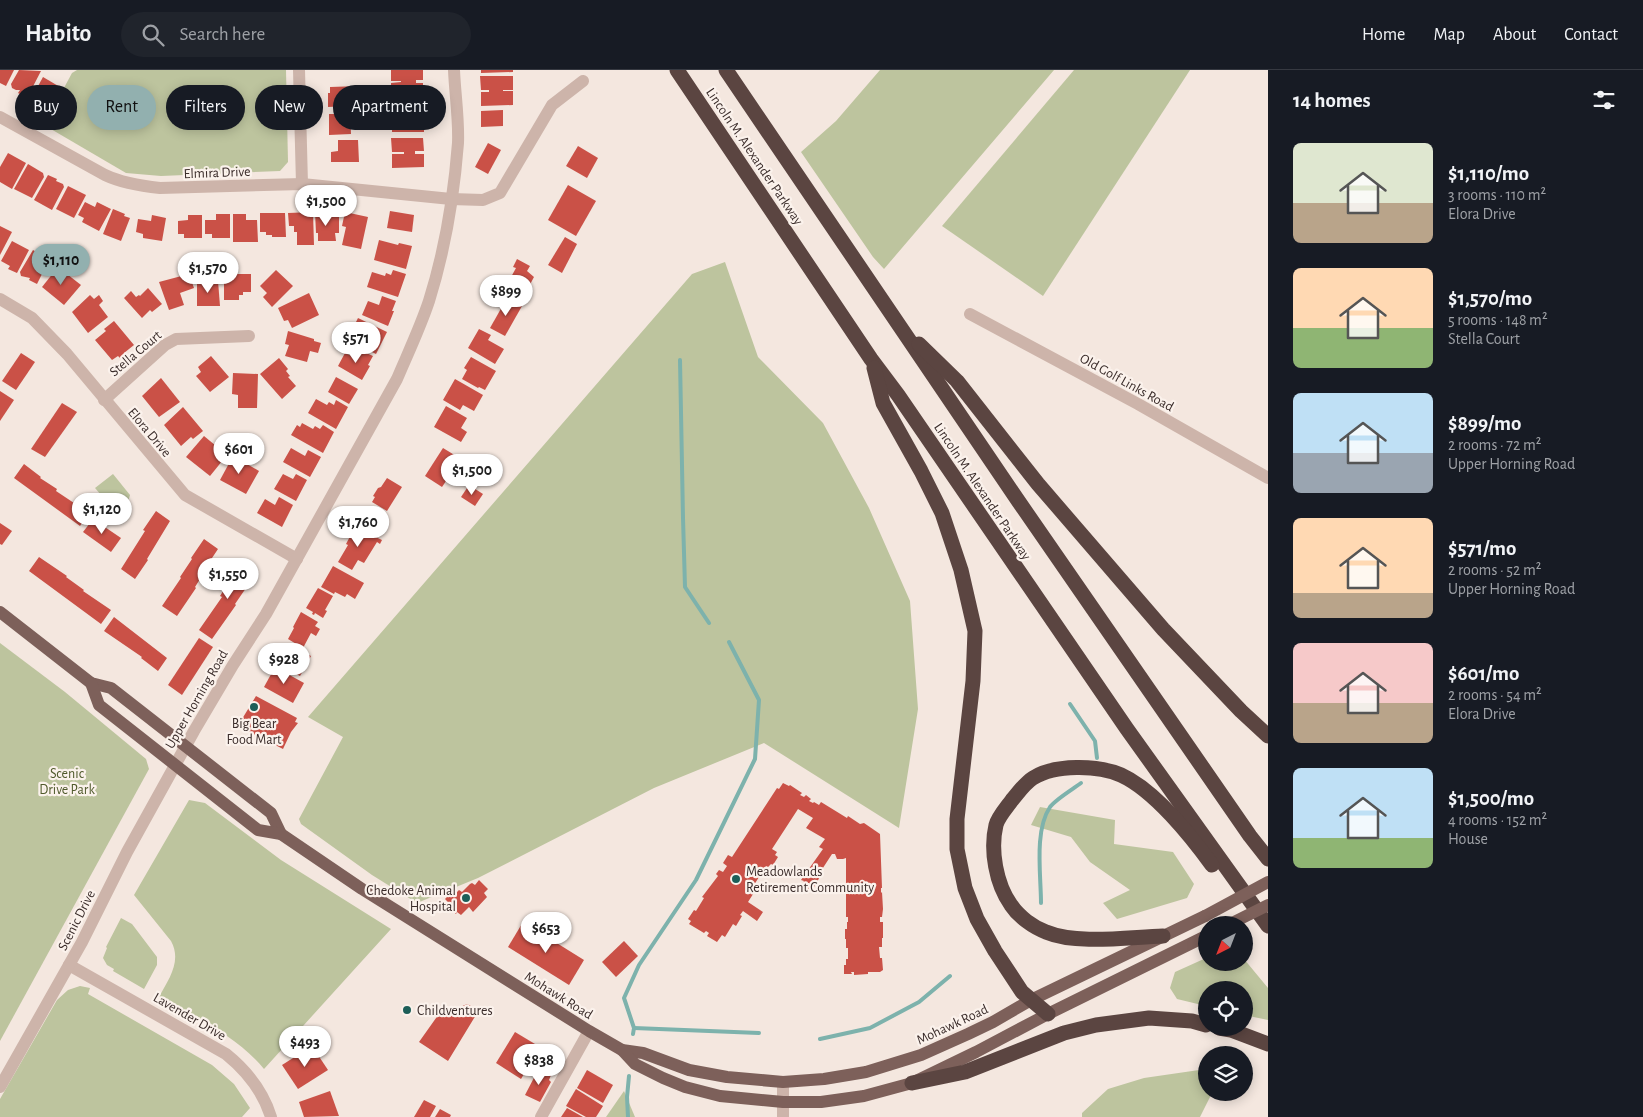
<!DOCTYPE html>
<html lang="en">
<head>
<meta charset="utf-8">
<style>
	body { margin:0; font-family:"Alegreya Sans",sans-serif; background:#20242c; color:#f1f3f6; height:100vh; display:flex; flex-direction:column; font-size:19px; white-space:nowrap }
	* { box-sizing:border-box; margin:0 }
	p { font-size:16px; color:#9ea1a6 }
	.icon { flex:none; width:28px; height:28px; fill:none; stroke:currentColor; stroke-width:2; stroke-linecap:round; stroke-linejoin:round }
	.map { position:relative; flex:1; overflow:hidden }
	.sheet { display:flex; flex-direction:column; background:#171b24; width:375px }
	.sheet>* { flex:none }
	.guide { position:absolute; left:15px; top:15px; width:475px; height:45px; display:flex; gap:10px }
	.needle { width:32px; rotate:222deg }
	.buttons { position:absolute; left:1198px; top:846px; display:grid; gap:10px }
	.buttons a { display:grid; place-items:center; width:55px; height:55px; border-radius:50%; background:#171b24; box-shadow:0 2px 12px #0003; font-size:25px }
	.price { position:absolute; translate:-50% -42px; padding:0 11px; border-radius:18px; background:#fff; color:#222; font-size:16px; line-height:32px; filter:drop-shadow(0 1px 2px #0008) }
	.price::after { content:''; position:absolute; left:50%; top:30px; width:15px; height:11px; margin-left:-8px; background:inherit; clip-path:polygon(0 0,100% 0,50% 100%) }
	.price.selected { background:#92b0af; color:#111 }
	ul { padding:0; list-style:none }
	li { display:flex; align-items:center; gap:15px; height:125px; padding:0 25px }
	li span { display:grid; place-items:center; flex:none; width:140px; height:100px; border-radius:8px; color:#555 }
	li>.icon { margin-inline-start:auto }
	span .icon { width:60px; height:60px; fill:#fffc; stroke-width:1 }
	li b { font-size:21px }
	h2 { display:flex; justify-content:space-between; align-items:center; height:60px; padding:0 25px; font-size:21px }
	.chip { padding:0 18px; border-radius:22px; background:#171b24; box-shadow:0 2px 12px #0003; font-size:18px; line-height:45px }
	.chip.selected { background:#92b0af; color:#111 }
	header { display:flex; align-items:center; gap:30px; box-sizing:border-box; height:70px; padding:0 25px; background:#171b24; border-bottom:1px solid #363941 }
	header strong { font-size:24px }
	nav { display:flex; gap:28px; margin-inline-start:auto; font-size:18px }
	.search { width:350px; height:45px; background:#20242c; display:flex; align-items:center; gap:12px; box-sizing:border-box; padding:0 18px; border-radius:28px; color:#9ea1a6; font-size:19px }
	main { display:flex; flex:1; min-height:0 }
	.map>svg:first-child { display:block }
	.green { fill:#bdc49e }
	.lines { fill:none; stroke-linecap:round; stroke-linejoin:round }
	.stream { stroke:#7db2ac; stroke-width:4 }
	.building { fill:#ca5147 }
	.minor { stroke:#cdb4aa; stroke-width:12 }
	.major { stroke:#7d605a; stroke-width:12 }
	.highway { stroke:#5b4541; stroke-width:15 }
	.major-bridge { stroke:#7d605a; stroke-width:12 }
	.poi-dot { fill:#1d5e58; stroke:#fbf2ec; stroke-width:2 }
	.labels { text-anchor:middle; stroke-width:4.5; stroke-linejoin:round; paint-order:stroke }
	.street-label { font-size:14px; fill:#3a2c2a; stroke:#fbf2ec }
	.poi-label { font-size:14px; fill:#3a2c2a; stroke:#fbf2ec; text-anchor:start }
	.park-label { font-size:14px; fill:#505a2c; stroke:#fbf2ec }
</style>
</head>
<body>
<header>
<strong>Habito</strong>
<div class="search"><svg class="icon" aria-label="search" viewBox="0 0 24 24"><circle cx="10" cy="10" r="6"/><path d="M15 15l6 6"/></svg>Search here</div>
<nav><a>Home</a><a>Map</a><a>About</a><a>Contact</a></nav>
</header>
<main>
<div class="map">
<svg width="1268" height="1047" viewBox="0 0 1268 1047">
	<rect width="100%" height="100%" fill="#f4e7df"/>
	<g class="green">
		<path d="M77 0H286L288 92 280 101 161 106 126 103 44 55 72 3Z"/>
		<path d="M880 0H1054L884 199 873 187 801 82 836 51Z"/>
		<path d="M1074 0H1190L1043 226 942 156Z"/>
		<path d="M725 192 758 287 823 353 869 438 910 531 918 639 899 758 764 673 654 718 478 808 417 833 372 805 301 754 299 749 343 667 308 647 692 204Z"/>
		<path d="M113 404 130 425 125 443 120 447 95 418Z"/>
		<path d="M0 573 65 622 146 689 149 699 0 971Z"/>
		<path d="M189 730 205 733 281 790 391 859 264 999C237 966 197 948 159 927 169 909 182 891 171 871L134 825Z"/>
		<path d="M1040 737 1115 750 1114 774 1173 782 1194 814 1187 828 1117 849 1103 833 1130 820 1090 792 1071 767 1031 755Z"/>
		<path d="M121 848 132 854 157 887V895L144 919 113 901 114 899 107 895 103 888 107 878 106 877Z"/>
		<path d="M1206 888V892H1244V889L1268 918V950L1244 945V920H1206V936L1177 929 1170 918 1175 902Z"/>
		<path d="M80 916 90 918 88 924 212 995 234 1014 250 1038 242 1047H0V1029L57 930 68 920Z"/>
		<path d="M1206 999V1022L1212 1023 1200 1047H1082V1043L1108 1019 1144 1008Z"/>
		<path d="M624 1021 635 1047H606Z"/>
	</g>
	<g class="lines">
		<g class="stream">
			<path d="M680 290 683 448 685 517 709 553"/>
			<path d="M1070 634 1095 671 1097 688"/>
			<path d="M1041 833C1041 805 1034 761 1050 737 1056 729 1073 719 1081 713"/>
			<path d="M634 958 759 963"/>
			<path d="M633 964 634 958 624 928 639 895 696 810 755 689 759 630 729 572"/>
			<path d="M820 969 870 958 919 932 950 906"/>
			<path d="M628 1047 627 1027 629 1006"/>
		</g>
	</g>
	<g class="building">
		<path d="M0 0H14L6 16 0 13Z"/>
		<path d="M19 0 41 1 27 28 18 23 20 20H16L12 18 11 14Z"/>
		<path d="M391 0H423V10H416V13H423V26H391V13L401 12V11H391Z"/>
		<path d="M481 0H513V2L481 3Z"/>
		<path d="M480 6H513V20H503V21H513V35L481 36V22H489V20H481Z"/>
		<path d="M43 7 60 17 48 39 31 29Z"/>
		<path d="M360 16V32H348V36L328 37V23H330V17Z"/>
		<path d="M423 32 424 46H415L416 48H424V62H392V48H403V47H392L391 33Z"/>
		<path d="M334 40H348V43H350L351 64 329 65V44H334Z"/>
		<path d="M503 40V56L481 57V41Z"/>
		<path d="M391 68H423L424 81H415V84H424V97L392 98V84H404V82H392Z"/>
		<path d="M338 70H358L359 92H331V82L338 81Z"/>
		<path d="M488 73 501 80 488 104 475 97Z"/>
		<path d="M578 76 598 88 587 108 566 96Z"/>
		<path d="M8 83 26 93 12 119 0 112V97Z"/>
		<path d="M28 94 43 103 44 107 32 128 14 119Z"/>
		<path d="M48 105 57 109 56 111 63 114 64 117 52 140 34 130Z"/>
		<path d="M568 115 596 131 576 166 548 150Z"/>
		<path d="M68 116 86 125 74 148 56 139Z"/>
		<path d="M85 132 95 137 97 132 111 139 99 161 82 152 84 148 78 145Z"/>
		<path d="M113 139 125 144 124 146 130 148 121 171 103 164Z"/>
		<path d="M326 141V147H339V163H335L336 171H318V163H316L315 142Z"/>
		<path d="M390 141 414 145 412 162 387 158Z"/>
		<path d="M313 142 314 175H297V162H294V156H289L288 143Z"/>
		<path d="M345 142 368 147 361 179 342 175 346 157 342 156Z"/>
		<path d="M260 143H285L286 167H272V165H266V162H260Z"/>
		<path d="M216 144H230V168H212V164H205V150H216Z"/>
		<path d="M233 144H246V150H257L258 172H233Z"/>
		<path d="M152 145 166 148 162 171 143 168V164L136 162 138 149 151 151Z"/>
		<path d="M188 145H202V168H184V164H178V151L188 150Z"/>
		<path d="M0 156 12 162 0 185Z"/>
		<path d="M565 167 577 174 562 203 548 195Z"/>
		<path d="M379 170 398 175 399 173 412 176 406 199 374 190Z"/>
		<path d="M12 171 29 180 17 203 8 199 10 196 1 191Z"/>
		<path d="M33 180 49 190 37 214 29 210 30 208 21 206 20 202Z"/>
		<path d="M517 189 530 196 527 201 534 207 526 222 522 220 518 226 505 218 516 198 513 197Z"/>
		<path d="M58 197 81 215 64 235 42 217Z"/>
		<path d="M276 200 293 216 272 237 263 227 267 223 260 216Z"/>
		<path d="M393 200 406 204 398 227 367 217 372 202 385 206 386 203 391 205Z"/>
		<path d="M189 204 194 218 180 223 184 235 169 240 159 212Z"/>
		<path d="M224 204H251V222H243V225H239V230H224Z"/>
		<path d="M197 211H218L220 236H197Z"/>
		<path d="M148 218 162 234 152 242 150 240 142 248 124 228 131 221 136 227 139 225 140 226Z"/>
		<path d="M309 223 319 245 292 258 288 250 284 251 278 238Z"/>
		<path d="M90 225 94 229 99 225 103 231 99 235 108 247 88 263 72 242Z"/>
		<path d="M382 226 396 231 392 241H394L388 256 362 245 368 231 379 235Z"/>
		<path d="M507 228 522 236 505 266 490 258Z"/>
		<path d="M358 248 387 262 376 284 347 270Z"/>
		<path d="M114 251 134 275 124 283 127 286 122 290 118 286 112 290 95 270 106 261 104 259Z"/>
		<path d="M479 259 491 265 488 270 504 279 495 294 468 278Z"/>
		<path d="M288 261 314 269V271L321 273 318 283 310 281 307 292 285 286 289 275 285 274Z"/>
		<path d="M360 280 373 286 368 295 370 296 362 310 338 296 345 283 356 288Z"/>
		<path d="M21 283 35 292 16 320 2 311Z"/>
		<path d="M211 286 229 307 210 322 196 306 201 302 198 297Z"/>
		<path d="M471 287 496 301 485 320 479 317 478 318 462 309 467 300 464 298Z"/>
		<path d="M279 288 288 299 286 301 290 306 288 307 296 316 282 329 260 304Z"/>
		<path d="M233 303 258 304 257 338H238V325L232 324Z"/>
		<path d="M336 307 358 319 349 334 328 322Z"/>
		<path d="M161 308 180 332 159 347 142 326Z"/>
		<path d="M455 309 483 325 474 341 463 335 460 340 443 330Z"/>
		<path d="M0 321 14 330 0 351Z"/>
		<path d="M316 329 327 335 329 332 334 335 336 330 348 337 336 359 308 343Z"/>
		<path d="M62 333 77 342 45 387 31 379Z"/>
		<path d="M446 336 467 348 461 358 467 362 461 372 434 357Z"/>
		<path d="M183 337 203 361 193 369 191 367 181 376 164 355Z"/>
		<path d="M302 353 313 359 315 356 320 359 323 355 334 362 323 383 291 365 297 355 300 357Z"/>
		<path d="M204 366 227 385 210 406 186 387Z"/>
		<path d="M291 378 305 386 308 380 321 387 310 407 283 392Z"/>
		<path d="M443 378 461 389 442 417 425 406Z"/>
		<path d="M233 386 259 401 246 424 220 410Z"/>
		<path d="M24 394 41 407 40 408 57 419 56 421 89 443 80 456 14 408Z"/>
		<path d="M283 404 293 409 296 404 307 410 296 431 274 419Z"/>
		<path d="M387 408 402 417 387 441 372 432 375 427 373 426 378 418 381 417Z"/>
		<path d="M469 415 483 424 475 436 461 427Z"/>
		<path d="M279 427 293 435 282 457 257 443 265 429 275 435Z"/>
		<path d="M156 441 170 451 147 489 148 490 135 509 121 499 145 461 143 460Z"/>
		<path d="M93 449 121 468 111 482 83 462Z"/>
		<path d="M0 453 12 461 2 475 0 474Z"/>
		<path d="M355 457 382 470 380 474 377 472 364 493 358 490 352 500 338 492 348 475 346 474Z"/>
		<path d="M204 469 218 479 206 497 207 498 195 517 196 518 177 546 162 536 181 508 180 507 192 489 191 488Z"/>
		<path d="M39 487 67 506 66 507 84 520 83 521 111 540 101 554 29 501Z"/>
		<path d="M242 491 256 500 244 517 246 518 235 534 236 535 212 569 199 560 222 527 220 526Z"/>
		<path d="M333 496 364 513 355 529 347 524 345 527 335 522 334 524 321 517Z"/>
		<path d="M318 518 333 526 325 540 327 541 323 548 315 543 314 545 312 544 313 542 306 538Z"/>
		<path d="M301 542 318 552 315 556 320 559 316 566 311 563 303 578 288 569 294 558 293 557Z"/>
		<path d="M114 547 167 588 158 601 141 588 142 587 104 561Z"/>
		<path d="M199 568 213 577 182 625 168 615Z"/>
		<path d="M286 573 311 586 300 606 275 593Z"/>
		<path d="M275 597 304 613 293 633 264 617Z"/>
		<path d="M256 626 297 648 295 652 298 653 291 662 283 679 242 658 243 656 239 654Z"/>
		<path d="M783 713 789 716 790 715 802 723 800 725 804 727 806 725 811 729 809 731 813 733 814 732 819 735 821 732 847 748 848 746 860 754 864 753 880 764 882 818H881V823L882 822 883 839 882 847H880V852H883V868H882V877H879L880 888H882L883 900 880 902H868V904L854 905V902H851L852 904H844V895H846V889H848V878H846V869H845V859H847V852H848V847H846V824H848V817H846V788L843 789H837L835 784H832L819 804 821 805 814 817 813 816 810 821 801 816 804 811 801 810 823 779 819 777 825 769 806 758 813 748 798 739 772 779 777 782 775 785 778 787 773 795 771 794 768 797 766 796 752 818 755 821 748 832 763 842 757 851 743 841 740 845 742 846 736 856 733 854 725 867 722 865 717 872 707 866 709 863 706 861 704 863 689 854 691 851 688 849 694 840 696 841 704 828 702 827 718 806 716 804 719 800 723 802 727 796 723 793 728 785 732 787 777 718 779 719Z"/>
		<path d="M479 810 488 819 484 823 487 827 473 842 469 837 461 845 457 842 456 844 447 836 450 834 445 829 453 821 456 823 459 820 462 822 470 814 472 813 475 815Z"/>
		<path d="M523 852 584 890 569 915 508 877Z"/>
		<path d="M624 871 638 886 616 907 602 892Z"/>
		<path d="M467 934 479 940 448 991 419 972 441 941 445 944Z"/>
		<path d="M515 962 540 977 521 1009 496 993Z"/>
		<path d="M312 976 328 1000 298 1019 282 995Z"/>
		<path d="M538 1000 551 1005 549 1010 551 1012 540 1032 525 1025Z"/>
		<path d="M587 1000 613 1015 603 1033 577 1018Z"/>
		<path d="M576 1019 603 1036 596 1047H586L566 1036Z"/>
		<path d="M330 1021 339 1046 304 1047 299 1032Z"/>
		<path d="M424 1030 436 1036 430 1047H414Z"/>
		<path d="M567 1038 583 1047H561Z"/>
		<path d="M440 1039 451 1045 450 1047H435Z"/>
	</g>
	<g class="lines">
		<g class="minor">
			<path d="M299 0 302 114"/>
			<path d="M0 47 105 105C122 113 141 116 160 118L302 114 451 129 483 130 500 123 552 35 583 11"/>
			<path d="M0 229 32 248 67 284 185 425 297 489"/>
			<path d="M970 244 1138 334 1268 408"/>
			<path d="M104 330 165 275 176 269 249 266"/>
			<path d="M69 895 226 984C247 1001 263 1021 271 1047"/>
			<path d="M783 1012V1047"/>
			<path d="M0 1017 82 872 127 782 194 661 233 595 266 544 397 309C408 283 420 258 429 231 445 180 454 125 458 73 459 49 455 24 454 0"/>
			<path d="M541 1047 589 961"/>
		</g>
		<g class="major">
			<path d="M0 542 91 613 111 618 271 743 281 764"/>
			<path d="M91 613 99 635 258 760 281 764 362 819 589 961 622 980 643 983 689 1000 727 1007 783 1012 824 1009 866 1002 921 985 968 964 993 952 1031 930 1205 846"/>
			<path d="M622 980 635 994 663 1008 685 1017 720 1026 783 1032H821L864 1026 912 1013 976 982 1048 944 1206 866"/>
		</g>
		<g class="highway">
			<path d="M677 0 871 289 898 325 1127 659 1268 856"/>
			<path d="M726 0 1019 432 1250 766 1268 789"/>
			<path d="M919 274 957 311 1038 414 1163 559 1241 641 1268 666"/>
			<path d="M874 298 883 333 921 401 942 443 961 500 975 561 973 611 957 749V779L965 818 977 849 995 881 1022 922 1048 944"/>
			<path d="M1163 866C1129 867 1077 875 1046 862 1033 857 1019 847 1011 835 996 814 990 780 996 755 998 747 1007 737 1012 730 1018 723 1025 713 1033 708 1055 694 1098 695 1121 705 1154 720 1191 766 1212 795"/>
			<path d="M1219 958 1231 960 1268 974"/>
			<path d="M912 1013 965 1002 1064 963 1096 955 1149 948 1192 951 1206 955"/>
		</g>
		<g class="major-bridge">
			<path d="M1205 846 1268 812"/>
			<path d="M1228 855 1268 835"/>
		</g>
	</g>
	<g class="poi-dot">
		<circle cx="254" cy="637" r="5"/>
		<circle cx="736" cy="809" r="5"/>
		<circle cx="466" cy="828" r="5"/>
		<circle cx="407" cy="940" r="5"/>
	</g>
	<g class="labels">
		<g class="street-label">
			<text transform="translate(755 86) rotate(56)" y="5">Lincoln M. Alexander Parkway</text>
			<text transform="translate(217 102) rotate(-2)" y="5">Elmira Drive</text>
			<text transform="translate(135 283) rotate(-40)" y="5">Stella Court</text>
			<text transform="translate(1127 312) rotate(29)" y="5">Old Golf Links Road</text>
			<text transform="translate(150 362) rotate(50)" y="5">Elora Drive</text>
			<text transform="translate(983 421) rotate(56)" y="5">Lincoln M. Alexander Parkway</text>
			<text transform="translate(196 629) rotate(-60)" y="5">Upper Horning Road</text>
			<text transform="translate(76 850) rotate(-63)" y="5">Scenic Drive</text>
			<text transform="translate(559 925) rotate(32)" y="5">Mohawk Road</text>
			<text transform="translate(190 946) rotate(30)" y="5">Lavender Drive</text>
			<text transform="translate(952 954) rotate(-25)" y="5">Mohawk Road</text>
		</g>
		<g class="poi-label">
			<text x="254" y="658" text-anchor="middle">Big Bear<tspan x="254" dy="16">Food Mart</tspan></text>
			<text x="746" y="806">Meadowlands<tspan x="746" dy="16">Retirement Community</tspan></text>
			<text x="456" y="825" text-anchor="end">Chedoke Animal<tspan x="456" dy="16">Hospital</tspan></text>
			<text x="417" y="945">Childventures</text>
		</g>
		<g class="park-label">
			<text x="67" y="708">Scenic<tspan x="67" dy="16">Drive Park</tspan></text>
		</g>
	</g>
</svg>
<div class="buttons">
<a><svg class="needle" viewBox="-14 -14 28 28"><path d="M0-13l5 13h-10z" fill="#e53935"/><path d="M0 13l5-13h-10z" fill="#9ea1a6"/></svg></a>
<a><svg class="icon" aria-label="locate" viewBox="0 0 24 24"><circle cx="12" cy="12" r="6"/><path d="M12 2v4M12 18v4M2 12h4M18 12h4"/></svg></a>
<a><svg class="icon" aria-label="layers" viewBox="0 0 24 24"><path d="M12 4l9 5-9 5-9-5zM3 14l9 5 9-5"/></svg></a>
</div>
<b class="price" style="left:326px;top:157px">$1,500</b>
<b class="price selected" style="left:61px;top:216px">$1,110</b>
<b class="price" style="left:208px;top:224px">$1,570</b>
<b class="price" style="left:506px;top:247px">$899</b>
<b class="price" style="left:356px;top:294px">$571</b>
<b class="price" style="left:239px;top:405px">$601</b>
<b class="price" style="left:472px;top:426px">$1,500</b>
<b class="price" style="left:102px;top:465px">$1,120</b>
<b class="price" style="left:358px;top:478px">$1,760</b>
<b class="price" style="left:228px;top:530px">$1,550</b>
<b class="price" style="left:284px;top:615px">$928</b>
<b class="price" style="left:546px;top:884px">$653</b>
<b class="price" style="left:305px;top:998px">$493</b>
<b class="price" style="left:539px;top:1016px">$838</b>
<div class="guide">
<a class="chip">Buy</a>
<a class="chip selected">Rent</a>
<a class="chip">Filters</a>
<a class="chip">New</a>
<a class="chip">Apartment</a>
</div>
</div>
<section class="sheet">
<h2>14 homes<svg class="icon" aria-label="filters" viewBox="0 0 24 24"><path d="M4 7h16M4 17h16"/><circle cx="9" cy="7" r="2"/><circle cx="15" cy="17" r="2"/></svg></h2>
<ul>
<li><span style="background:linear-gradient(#dfe7d0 60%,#b9a48a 0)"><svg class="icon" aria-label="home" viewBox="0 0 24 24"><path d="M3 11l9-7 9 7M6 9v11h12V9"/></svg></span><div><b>$1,110/mo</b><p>3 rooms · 110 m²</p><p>Elora Drive</p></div></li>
<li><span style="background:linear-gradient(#ffd9b3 60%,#8fb573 0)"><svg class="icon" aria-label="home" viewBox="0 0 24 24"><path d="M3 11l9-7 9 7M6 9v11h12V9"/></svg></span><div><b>$1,570/mo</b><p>5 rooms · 148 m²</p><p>Stella Court</p></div></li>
<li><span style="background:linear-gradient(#bfe0f5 60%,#9aa5b1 0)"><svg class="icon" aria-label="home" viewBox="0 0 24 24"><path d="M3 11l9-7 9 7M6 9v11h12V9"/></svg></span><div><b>$899/mo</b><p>2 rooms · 72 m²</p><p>Upper Horning Road</p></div></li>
<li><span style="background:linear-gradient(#ffd9b3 75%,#b9a48a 0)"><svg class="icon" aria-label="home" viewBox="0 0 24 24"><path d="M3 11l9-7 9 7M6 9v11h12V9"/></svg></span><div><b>$571/mo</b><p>2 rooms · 52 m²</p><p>Upper Horning Road</p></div></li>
<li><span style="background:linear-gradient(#f6c9c9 60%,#b9a48a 0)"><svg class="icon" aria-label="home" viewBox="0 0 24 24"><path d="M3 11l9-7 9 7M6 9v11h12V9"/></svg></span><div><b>$601/mo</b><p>2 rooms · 54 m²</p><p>Elora Drive</p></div></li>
<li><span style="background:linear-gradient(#bfe0f5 70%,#8fb573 0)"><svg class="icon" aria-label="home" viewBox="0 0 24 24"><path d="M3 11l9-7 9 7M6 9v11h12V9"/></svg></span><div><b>$1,500/mo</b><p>4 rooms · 152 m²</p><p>House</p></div></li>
</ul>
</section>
</main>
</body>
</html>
